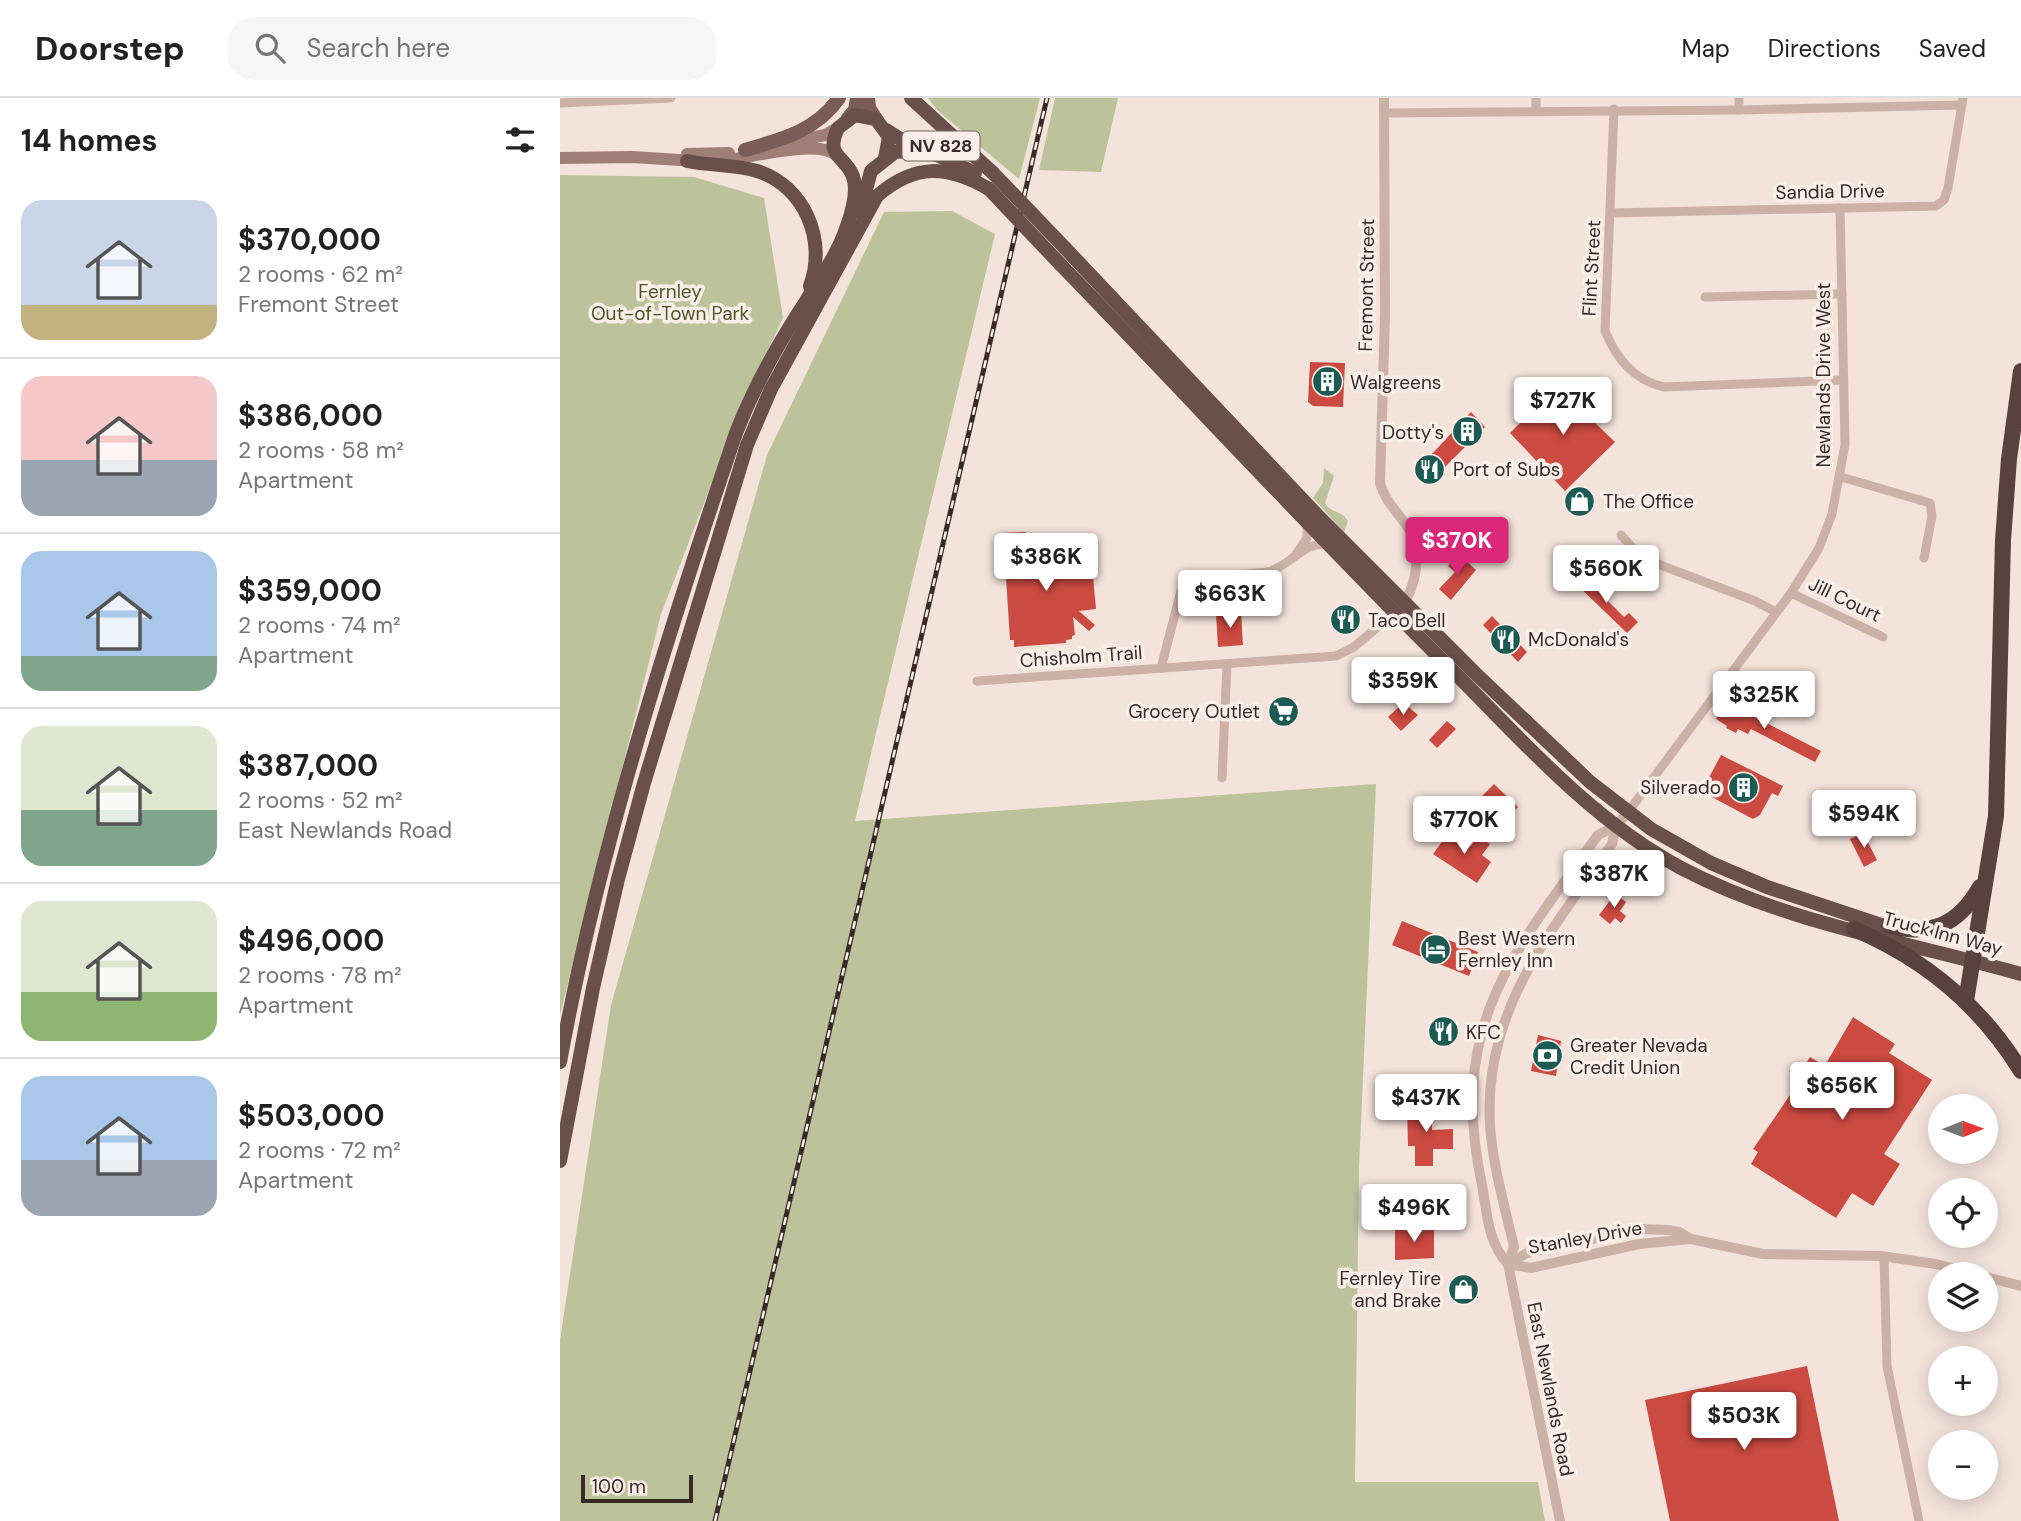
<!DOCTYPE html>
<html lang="en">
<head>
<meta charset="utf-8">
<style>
	body { margin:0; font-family:"DM Sans",sans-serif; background:#f6f6f6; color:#222; height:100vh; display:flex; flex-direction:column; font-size:26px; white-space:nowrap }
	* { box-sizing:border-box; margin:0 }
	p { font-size:23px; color:#767676 }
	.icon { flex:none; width:38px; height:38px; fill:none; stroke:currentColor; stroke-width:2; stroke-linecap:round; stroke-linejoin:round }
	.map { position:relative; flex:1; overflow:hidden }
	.panel { display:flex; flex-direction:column; background:#fff; width:560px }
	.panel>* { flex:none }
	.needle { width:46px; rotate:89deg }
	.buttons { position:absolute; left:1368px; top:996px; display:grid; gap:14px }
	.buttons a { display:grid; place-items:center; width:70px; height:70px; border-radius:50%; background:#fff; box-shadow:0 4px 18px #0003; font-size:35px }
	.scale { position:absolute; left:21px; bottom:18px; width:112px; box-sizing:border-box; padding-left:7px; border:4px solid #372a27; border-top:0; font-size:19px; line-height:24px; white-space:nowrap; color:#372a27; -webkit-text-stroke:5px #faeee8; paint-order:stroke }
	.price { position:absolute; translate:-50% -60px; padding:0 16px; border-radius:7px; background:#fff; color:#222; font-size:23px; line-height:46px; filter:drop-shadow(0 2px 4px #0008) }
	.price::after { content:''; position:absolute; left:50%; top:42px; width:21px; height:16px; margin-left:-10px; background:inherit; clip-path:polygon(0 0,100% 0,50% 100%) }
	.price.on { background:#db2777; color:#fff }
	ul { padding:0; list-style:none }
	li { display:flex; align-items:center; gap:21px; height:175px; padding:0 21px }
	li+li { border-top:2px solid #e0e0e0 }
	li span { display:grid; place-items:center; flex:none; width:196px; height:140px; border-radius:21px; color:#555 }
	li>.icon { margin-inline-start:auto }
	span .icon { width:84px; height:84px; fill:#fffc; stroke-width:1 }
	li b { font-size:30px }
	h2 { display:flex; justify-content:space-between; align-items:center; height:84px; padding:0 21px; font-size:30px }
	header { display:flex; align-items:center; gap:42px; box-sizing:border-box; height:98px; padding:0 35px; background:#fff; border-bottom:2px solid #e0e0e0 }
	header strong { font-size:33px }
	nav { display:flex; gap:38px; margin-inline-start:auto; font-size:24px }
	.search { width:490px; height:63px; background:#f6f6f6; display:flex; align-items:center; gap:18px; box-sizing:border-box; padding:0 24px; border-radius:28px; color:#767676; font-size:26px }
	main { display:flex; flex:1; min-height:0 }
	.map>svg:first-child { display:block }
	.green { fill:#bcc39a }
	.building { fill:#cb4a41 }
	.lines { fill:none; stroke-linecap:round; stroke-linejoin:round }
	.minor { stroke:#ccb1a6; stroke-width:9 }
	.tertiary { stroke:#ccb1a6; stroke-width:10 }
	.secondary { stroke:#9f7f78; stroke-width:12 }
	.primary { stroke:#7a5d58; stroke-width:14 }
	.trunk { stroke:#6a504b; stroke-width:14 }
	.motorway { stroke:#59423e; stroke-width:16 }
	.rail-casing { stroke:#372a27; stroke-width:5 }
	.rail { stroke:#faeee8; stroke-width:2.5; stroke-dasharray:8; stroke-linecap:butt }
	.trunk-bridge { stroke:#6a504b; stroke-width:14 }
	.labels { text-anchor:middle; stroke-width:7; stroke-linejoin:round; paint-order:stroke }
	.shield { fill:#faeee8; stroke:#726561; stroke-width:2 }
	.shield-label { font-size:18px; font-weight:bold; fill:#372a27 }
	.street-label { font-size:19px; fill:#372a27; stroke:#faeee8 }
	.park-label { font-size:19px; fill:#4e572a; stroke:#faeee8 }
	.poi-label { font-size:19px; fill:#372a27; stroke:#faeee8; text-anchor:start }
</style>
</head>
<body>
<header>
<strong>Doorstep</strong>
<div class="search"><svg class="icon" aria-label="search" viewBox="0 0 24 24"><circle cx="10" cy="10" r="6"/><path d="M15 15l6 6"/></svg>Search here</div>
<nav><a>Map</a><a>Directions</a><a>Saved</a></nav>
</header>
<main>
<section class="panel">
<h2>14 homes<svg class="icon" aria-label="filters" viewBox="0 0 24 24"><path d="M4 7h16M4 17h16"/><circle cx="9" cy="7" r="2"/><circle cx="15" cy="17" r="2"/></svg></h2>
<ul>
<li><span style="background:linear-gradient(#c9d6e8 75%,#c2b280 0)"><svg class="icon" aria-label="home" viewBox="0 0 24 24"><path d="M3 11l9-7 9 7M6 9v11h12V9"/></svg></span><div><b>$370,000</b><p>2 rooms · 62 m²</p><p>Fremont Street</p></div></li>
<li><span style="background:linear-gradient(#f6c9c9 60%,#9aa5b1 0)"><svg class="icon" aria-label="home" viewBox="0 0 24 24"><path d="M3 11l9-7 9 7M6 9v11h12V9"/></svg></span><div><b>$386,000</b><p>2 rooms · 58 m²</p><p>Apartment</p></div></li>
<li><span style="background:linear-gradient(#a9c7e8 75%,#7fa58c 0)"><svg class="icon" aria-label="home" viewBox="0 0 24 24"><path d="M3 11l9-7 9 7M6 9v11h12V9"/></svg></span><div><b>$359,000</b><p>2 rooms · 74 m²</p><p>Apartment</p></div></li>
<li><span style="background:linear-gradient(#dfe7d0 60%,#7fa58c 0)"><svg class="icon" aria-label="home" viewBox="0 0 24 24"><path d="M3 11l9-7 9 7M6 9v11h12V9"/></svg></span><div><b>$387,000</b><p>2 rooms · 52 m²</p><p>East Newlands Road</p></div></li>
<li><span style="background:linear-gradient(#dfe7d0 65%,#8fb573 0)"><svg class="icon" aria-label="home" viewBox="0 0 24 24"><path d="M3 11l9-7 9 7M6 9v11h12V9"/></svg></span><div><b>$496,000</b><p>2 rooms · 78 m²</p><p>Apartment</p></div></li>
<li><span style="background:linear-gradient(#a9c7e8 60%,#9aa5b1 0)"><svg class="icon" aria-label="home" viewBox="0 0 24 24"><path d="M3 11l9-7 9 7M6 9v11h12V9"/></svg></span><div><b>$503,000</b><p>2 rooms · 72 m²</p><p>Apartment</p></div></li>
</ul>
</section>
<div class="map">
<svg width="1461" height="1423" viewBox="0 0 1461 1423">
	<rect width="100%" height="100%" fill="#f3e3db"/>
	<g class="green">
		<path d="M368 0H480L459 81 377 12Z"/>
		<path d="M495 0H558L541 74 479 72Z"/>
		<path d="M0 77 134 79 204 100 223 220 182 307 101 516 0 917Z"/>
		<path d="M392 113 435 136 295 723 816 686 799 1070 795 1384H978L985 1423H0V1242L51 907 207 357 324 114Z"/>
		<path d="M764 370 774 378 765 405C770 415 782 412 788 423L784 434 753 400 763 385Z"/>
	</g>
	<g class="building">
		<path d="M750 264 785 265 783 309 753 308 748 304Z"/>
		<path d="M998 287 1021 309 1030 301 1041 312 1031 321 1055 344 1005 393 950 335Z"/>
		<path d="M911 314 925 329 872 382 859 370Z"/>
		<path d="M466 434 467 458 526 454 527 456H531L536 511 519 513 535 527 529 533 513 519 515 537 512 538V541L506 542V545L454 549V542H450L445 464 442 465 440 435Z"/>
		<path d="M899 456 916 472 891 502 879 491 895 474 888 468Z"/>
		<path d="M1022 477 1064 519 1069 515 1078 524 1067 535 1014 484Z"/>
		<path d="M792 509 799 517 777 535 771 528Z"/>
		<path d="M681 514 683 547 658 549 656 516Z"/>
		<path d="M932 518 967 554 958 564 923 527Z"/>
		<path d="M1165 604 1261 653 1255 664 1191 631 1188 636 1178 631 1176 635 1166 630 1167 628 1156 621Z"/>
		<path d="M841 607H846L858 617 841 633 828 619Z"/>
		<path d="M887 623 896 631 877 650 869 642Z"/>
		<path d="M1161 657 1223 688 1218 698 1212 695 1200 717 1193 721 1148 697 1144 689Z"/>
		<path d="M934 686 958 709 943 724 920 700Z"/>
		<path d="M890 733 911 748 918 738 930 746 922 757 931 764 917 785 873 756Z"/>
		<path d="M1303 735 1317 762 1304 769 1290 741Z"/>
		<path d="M1055 796 1066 804 1060 813 1066 818 1061 825 1055 820 1050 826 1039 817Z"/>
		<path d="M842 823 918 854 909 878 832 847Z"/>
		<path d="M1293 919 1335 946 1329 955 1372 982 1324 1056 1340 1066 1313 1108 1292 1095 1276 1120 1191 1066 1198 1054 1193 1051 1239 984 1236 982 1250 959 1263 967 1267 964Z"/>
		<rect x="870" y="927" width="26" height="14"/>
		<path d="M978 937 1001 943 996 978 971 973Z"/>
		<path d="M871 1004 872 1032 893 1031V1051H873V1068H855V1048H848L847 1005Z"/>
		<path d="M874 1131V1160L835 1162V1132Z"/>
		<path d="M890 1182H917L918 1200 891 1201Z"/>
		<path d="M1247 1268 1279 1423H1110L1085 1302Z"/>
	</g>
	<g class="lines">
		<g class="minor">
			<path d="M0 5 111 0"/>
			<path d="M1054 11 1045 233C1057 261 1073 282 1104 289L1283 282"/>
			<path d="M1179 12V0"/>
			<path d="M976 13V0"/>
			<path d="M824 15 1179 12 1402 7"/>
			<path d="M1051 115 1376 108 1384 102 1388 90 1403 0"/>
			<path d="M1145 199 1282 196"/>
			<path d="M1281 379 1370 405 1372 418 1364 460"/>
			<path d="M1061 437 1082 460 1195 503 1216 514"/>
			<path d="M736 456 747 440V425"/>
			<path d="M1231 495 1323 539"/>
			<path d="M601 570 621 493 626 484 633 481 708 474C730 468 743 444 767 446"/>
			<path d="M417 583 776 558 794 549 834 515"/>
			<path d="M662 680 667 566"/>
			<path d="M1068 714 1231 495 1259 450 1272 416 1285 347 1280 110"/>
			<path d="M1324 1159 1327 1268 1359 1423"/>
		</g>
		<g class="tertiary">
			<path d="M824 0 825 217 820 385C825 404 839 415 849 431 862 452 857 490 841 508"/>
			<path d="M948 1166C928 1145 927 1115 922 1087 888 928 951 858 1038 737L1056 728"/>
			<path d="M948 1166 971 1170 1079 1146 1131 1141 1203 1156 1321 1158 1376 1166 1414 1176"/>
			<path d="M948 1166 967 1155 1078 1131 1109 1132 1119 1134 1131 1141"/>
			<path d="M1426 1179 1461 1188"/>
			<path d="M1000 1423 948 1166 954 1149C945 1109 933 1069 930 1028 923 913 990 835 1052 746L1056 728 1068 714"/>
		</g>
		<g class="secondary">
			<path d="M221 46 265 37 278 30"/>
			<path d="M127 56 169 55"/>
			<path d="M0 60 72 59 136 63"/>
			<path d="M158 63C184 62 259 39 277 58"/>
		</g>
		<g class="primary">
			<path d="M308 0 309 10 316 21"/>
			<path d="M288 20 295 12 297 0"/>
			<path d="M185 52C222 41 256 33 279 0"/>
		</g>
		<g class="trunk">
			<path d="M351 0 433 75"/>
			<path d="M326 32 340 41 372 46"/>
			<path d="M127 63C150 68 174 66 197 73 245 88 267 143 250 188"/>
			<path d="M300 114 311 73 335 54 351 53 377 57 415 75"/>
			<path d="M505 150 758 418 916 576 1030 684 1091 731 1151 765 1207 789 1339 833"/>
			<path d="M501 167C631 301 757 438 890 570 962 642 1030 721 1121 770 1226 825 1347 844 1461 876"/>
			<path d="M0 964C39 750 106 541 176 335 194 289 219 244 246 203 261 179 278 156 287 128 292 114 299 91 292 76 283 57 265 58 278 30L295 17 316 21 329 39 325 60"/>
			<path d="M0 1063 33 890 58 781 84 685 187 347 211 291 317 98C355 65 387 67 429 91"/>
		</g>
		<g class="motorway">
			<path d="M1329 828C1372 838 1398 827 1420 789"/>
			<path d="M1294 831C1365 861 1421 908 1461 973"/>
			<path d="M1406 903 1436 718 1443 442 1449 361 1461 273"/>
		</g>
		<defs>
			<path id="rail" d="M155 1423 487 0"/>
		</defs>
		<use href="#rail" class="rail-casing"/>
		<use href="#rail" class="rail"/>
		<g class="trunk-bridge">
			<path d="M433 75 505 150"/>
			<path d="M429 91 501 167"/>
		</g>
	</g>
	<defs>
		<symbol id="building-disc" viewBox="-11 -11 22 22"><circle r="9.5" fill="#1b5b54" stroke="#faeee8"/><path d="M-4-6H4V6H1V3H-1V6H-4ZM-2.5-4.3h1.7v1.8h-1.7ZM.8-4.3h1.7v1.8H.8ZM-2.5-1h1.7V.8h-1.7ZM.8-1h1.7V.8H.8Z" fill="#fff"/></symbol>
		<symbol id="restaurant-disc" viewBox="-11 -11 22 22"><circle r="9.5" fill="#1b5b54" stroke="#faeee8"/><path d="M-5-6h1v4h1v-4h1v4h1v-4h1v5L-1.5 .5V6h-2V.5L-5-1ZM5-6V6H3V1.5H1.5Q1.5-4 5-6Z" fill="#fff"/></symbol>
		<symbol id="shop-disc" viewBox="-11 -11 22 22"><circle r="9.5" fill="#1b5b54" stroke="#faeee8"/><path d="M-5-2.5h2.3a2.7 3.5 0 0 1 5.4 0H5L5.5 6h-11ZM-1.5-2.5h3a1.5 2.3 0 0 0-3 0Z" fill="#fff"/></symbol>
		<symbol id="supermarket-disc" viewBox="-11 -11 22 22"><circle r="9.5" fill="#1b5b54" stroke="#faeee8"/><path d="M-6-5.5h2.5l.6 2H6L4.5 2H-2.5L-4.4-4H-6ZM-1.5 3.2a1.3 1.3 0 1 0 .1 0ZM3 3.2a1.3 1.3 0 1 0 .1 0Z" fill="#fff"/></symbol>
		<symbol id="hotel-disc" viewBox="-11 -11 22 22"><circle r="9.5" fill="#1b5b54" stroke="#faeee8"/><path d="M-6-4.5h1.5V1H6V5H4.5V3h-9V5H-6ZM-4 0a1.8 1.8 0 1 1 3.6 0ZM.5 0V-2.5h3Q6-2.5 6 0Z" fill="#fff"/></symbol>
		<symbol id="bank-disc" viewBox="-11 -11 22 22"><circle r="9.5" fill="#1b5b54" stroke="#faeee8"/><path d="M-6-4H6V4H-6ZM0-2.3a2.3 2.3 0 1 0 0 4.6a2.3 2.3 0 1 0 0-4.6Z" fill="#fff"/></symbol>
	</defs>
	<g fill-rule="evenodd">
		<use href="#building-disc" x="750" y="266" width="35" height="35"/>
		<use href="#building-disc" x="890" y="316" width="35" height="35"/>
		<use href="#restaurant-disc" x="852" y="354" width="35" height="35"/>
		<use href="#shop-disc" x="1002" y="386" width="35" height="35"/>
		<use href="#restaurant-disc" x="768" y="504" width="35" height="35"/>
		<use href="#restaurant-disc" x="928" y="524" width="35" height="35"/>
		<use href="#supermarket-disc" x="706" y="596" width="35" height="35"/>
		<use href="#building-disc" x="1166" y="672" width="35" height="35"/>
		<use href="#hotel-disc" x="858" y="834" width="35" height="35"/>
		<use href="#restaurant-disc" x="866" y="916" width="35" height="35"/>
		<use href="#bank-disc" x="970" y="940" width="35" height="35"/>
		<use href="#shop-disc" x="886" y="1174" width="35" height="35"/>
	</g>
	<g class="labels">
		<rect class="shield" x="342.5" y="33.5" width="77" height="29" rx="5"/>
		<g class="shield-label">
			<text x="381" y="54">NV 828</text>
		</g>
		<g class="street-label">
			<text transform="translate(1270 93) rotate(-1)" y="7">Sandia Drive</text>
			<text transform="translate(1031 170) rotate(-87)" y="7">Flint Street</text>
			<text transform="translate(806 187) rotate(-89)" y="7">Fremont Street</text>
			<text transform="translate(1263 277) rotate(-90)" y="7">Newlands Drive West</text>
			<text transform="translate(1285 501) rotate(26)" y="7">Jill Court</text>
			<text transform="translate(521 558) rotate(-4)" y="7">Chisholm Trail</text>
			<text transform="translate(1383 835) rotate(15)" y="7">Truck Inn Way</text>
			<text transform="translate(1025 1139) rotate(-10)" y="7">Stanley Drive</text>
			<text transform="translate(991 1291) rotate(79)" y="7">East Newlands Road</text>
		</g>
		<g class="park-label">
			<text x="110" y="200">Fernley<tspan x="110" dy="22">Out-of-Town Park</tspan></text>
		</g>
		<g class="poi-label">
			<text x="790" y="291">Walgreens</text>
			<text x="884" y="341" text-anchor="end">Dotty's</text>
			<text x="893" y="378">Port of Subs</text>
			<text x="1043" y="410">The Office</text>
			<text x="808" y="529">Taco Bell</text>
			<text x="968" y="548">McDonald's</text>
			<text x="700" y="620" text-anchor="end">Grocery Outlet</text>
			<text x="1161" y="696" text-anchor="end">Silverado</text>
			<text x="898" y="847">Best Western<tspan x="898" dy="22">Fernley Inn</tspan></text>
			<text x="906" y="941">KFC</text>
			<text x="1010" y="954">Greater Nevada<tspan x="1010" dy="22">Credit Union</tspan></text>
			<text x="881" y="1187" text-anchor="end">Fernley Tire<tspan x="881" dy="22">and Brake</tspan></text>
		</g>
	</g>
</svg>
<div class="buttons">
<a><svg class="needle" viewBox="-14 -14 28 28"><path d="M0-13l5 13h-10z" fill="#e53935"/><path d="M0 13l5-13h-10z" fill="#767676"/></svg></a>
<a><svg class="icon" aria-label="locate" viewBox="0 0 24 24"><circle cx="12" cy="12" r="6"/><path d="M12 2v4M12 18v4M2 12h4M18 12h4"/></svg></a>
<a><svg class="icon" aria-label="layers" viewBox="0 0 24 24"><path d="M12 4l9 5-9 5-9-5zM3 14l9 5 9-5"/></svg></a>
<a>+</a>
<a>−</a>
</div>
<div class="scale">100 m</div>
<b class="price" style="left:1003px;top:339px">$727K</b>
<b class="price on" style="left:897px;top:479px">$370K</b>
<b class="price" style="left:486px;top:495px">$386K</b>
<b class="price" style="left:1046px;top:507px">$560K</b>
<b class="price" style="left:670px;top:532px">$663K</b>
<b class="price" style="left:843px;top:619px">$359K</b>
<b class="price" style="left:1204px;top:633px">$325K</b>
<b class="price" style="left:1304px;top:752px">$594K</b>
<b class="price" style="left:904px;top:758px">$770K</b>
<b class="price" style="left:1054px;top:812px">$387K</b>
<b class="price" style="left:1282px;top:1024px">$656K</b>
<b class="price" style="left:866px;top:1036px">$437K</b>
<b class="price" style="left:854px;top:1146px">$496K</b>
<b class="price" style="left:1184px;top:1354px">$503K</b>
</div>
</main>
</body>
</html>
